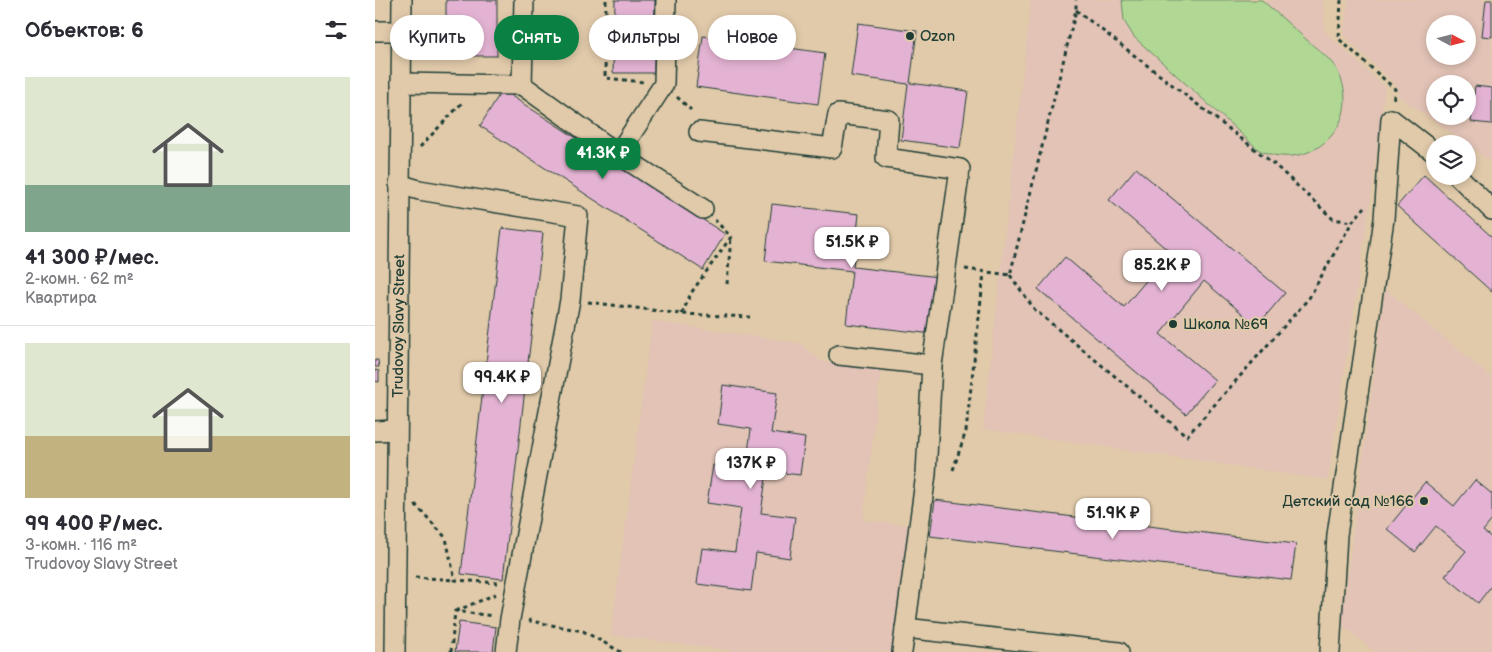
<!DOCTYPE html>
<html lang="ru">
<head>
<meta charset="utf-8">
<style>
	body { margin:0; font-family:"Balsamiq Sans",sans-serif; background:#f2f2f3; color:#2b2b33; height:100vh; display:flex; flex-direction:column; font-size:19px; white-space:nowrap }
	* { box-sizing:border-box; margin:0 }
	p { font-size:16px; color:#7c7c81 }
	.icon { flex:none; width:28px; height:28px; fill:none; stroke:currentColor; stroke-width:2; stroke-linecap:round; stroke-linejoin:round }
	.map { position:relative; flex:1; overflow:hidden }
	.side { display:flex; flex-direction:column; background:#fff; width:375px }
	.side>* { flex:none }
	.guide { position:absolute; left:15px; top:15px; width:475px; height:45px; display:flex; gap:10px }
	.needle { width:32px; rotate:97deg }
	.controls { position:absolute; left:1051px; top:15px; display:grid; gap:10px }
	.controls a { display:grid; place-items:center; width:50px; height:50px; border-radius:50%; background:#fff; box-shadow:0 2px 8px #0003; font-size:25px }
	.price { position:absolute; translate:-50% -42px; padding:0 11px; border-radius:10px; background:#fff; color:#222; font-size:16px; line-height:32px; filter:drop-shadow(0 1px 2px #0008) }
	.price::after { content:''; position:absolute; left:50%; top:30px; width:15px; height:11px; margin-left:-8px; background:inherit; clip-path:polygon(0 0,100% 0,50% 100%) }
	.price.current { background:#0b8043; color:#fff }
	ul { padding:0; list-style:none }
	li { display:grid; align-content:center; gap:10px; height:265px; padding:0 25px }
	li+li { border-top:1px solid #e1e1e2 }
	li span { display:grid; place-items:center; height:155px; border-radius:0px; color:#555 }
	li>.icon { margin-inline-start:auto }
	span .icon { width:90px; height:90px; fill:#fffc; stroke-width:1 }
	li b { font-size:21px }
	h2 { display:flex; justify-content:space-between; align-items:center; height:60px; padding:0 25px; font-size:21px }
	.chip { padding:0 18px; border-radius:22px; background:#fff; box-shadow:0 2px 8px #0003; font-size:18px; line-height:45px }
	.chip.current { background:#0b8043; color:#fff }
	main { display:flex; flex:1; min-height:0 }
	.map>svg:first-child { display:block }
	.built { fill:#e2c3b6; fill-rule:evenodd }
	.green { fill:#b0d894; stroke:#688a64 }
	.building { fill:#e4b3d3; stroke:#1f3d34 }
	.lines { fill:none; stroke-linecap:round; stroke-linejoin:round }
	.minor-casing { stroke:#1f3d34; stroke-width:22 }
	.path { stroke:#1f3d34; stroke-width:3; stroke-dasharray:4 4; stroke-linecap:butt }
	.minor { stroke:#e1caaa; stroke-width:19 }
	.poi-dot { fill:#1f3d34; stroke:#e1caaa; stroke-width:2 }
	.labels { text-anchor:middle; stroke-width:4; stroke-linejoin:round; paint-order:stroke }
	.poi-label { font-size:15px; fill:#1f3d34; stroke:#e1caaa; text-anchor:start }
	.street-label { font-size:15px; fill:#1f3d34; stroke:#e1caaa }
</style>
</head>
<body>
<main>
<section class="side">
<h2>Объектов: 6<svg class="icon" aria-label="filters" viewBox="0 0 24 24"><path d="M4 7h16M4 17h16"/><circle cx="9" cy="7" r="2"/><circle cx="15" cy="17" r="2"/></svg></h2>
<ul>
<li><span style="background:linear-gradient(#dfe7d0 70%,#7fa58c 0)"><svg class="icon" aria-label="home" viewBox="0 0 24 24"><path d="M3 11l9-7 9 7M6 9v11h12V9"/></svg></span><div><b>41 300 ₽/мес.</b><p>2-комн. · 62 m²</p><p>Квартира</p></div></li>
<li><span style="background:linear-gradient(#dfe7d0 60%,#c2b280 0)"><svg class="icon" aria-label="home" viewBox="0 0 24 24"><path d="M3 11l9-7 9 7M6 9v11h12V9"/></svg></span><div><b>99 400 ₽/мес.</b><p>3-комн. · 116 m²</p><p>Trudovoy Slavy Street</p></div></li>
</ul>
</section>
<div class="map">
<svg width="1117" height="652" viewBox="0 0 1117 652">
	<rect width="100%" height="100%" fill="#e1caaa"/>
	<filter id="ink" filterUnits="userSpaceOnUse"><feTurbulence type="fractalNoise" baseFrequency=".02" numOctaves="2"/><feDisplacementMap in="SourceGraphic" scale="10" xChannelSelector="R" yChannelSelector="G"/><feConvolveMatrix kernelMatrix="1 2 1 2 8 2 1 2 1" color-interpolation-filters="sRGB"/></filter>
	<g filter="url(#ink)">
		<g class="built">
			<path d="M656 0H948L950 32 1010 87 997 190 953 480 608 429Z"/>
			<path d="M973 0H1117V162L1022 95 1024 88 968 35ZM1060 24H1092V56H1060ZM1060 84H1092V116H1060Z"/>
			<path d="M1010 289 1117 378V652H1000L966 624Z"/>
			<path d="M277 321 424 343 448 362 506 369 488 520 533 525 517 652H368L236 635Z"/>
		</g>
		<path class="green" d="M747 0H887C902 14 918 27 933 41 944 51 958 60 964 74 988 125 935 174 884 150L759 37 749 21Z"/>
		<g class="building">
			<rect x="71" y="0" width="51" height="56"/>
			<path d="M240 0H280L279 73H238Z"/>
			<path d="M1111 0H1117V37L1107 36Z"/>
			<path d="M483 23 542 31 535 83 593 91 585 148 526 140 533 84 476 76Z"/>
			<path d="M328 36 450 53 443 104 321 87Z"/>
			<path d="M1100 86 1117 88V124L1096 122Z"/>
			<path d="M127 90 350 234 328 270 105 126Z"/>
			<path d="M761 168 910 293 882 326 829 281 785 334 840 380 811 414 663 289 690 257 749 307 795 252 734 200Z"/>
			<path d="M1049 175 1117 237V292L1022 206Z"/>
			<path d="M397 204 484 214 478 267 564 277 558 334 471 324 477 271 390 261Z"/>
			<path d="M127 228 168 233 128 579 86 574Z"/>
			<path d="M0 360H3L4 367H0Z"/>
			<path d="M0 370 4 371V382L0 381Z"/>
			<path d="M348 385 402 393 396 433 430 438 425 475 392 471 386 513 420 517 415 558 381 553 376 591 322 584 327 548 360 552 366 508 332 503 338 465 371 469 376 429 343 424Z"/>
			<path d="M1100 480 1117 494V520L1108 531 1117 538V585L1103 603 1070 576 1091 551 1061 526 1040 552 1012 529 1050 482 1079 506Z"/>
			<path d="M560 500 921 544 916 580 555 536Z"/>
			<path d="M84 622 121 627 118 652H80Z"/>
		</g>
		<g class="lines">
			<defs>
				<g id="minor">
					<path d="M0 31H27"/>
					<path d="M26 83 147 85 243 154 328 209"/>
					<path d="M147 85 149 0"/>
					<path d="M324 132 457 148 463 114 514 120 511 158 585 169 557 365 551 474 527 652"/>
					<path d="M243 154 289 84 291 0"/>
					<path d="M1083 176 1117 210"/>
					<path d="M24 184 44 190 203 216 195 300 135 619 131 652"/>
					<path d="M464 355 557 365"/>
					<path d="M0 431 21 430"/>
					<path d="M530 628 744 652"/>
					<path id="s1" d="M20 652 27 0"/>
					<path d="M955 652 962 535 1009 219 1016 119 1060 153"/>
				</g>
			</defs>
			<use href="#minor" class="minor-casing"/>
			<g class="path">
				<path d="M231 0 230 78 269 82"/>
				<path d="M966 0 964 39 1020 89 1018 102"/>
				<path d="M701 10 899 164 958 219 977 222"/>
				<path d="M302 97 316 110"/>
				<path d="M45 147 87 103"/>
				<path d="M590 269 635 275 701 10V0"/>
				<path d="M635 275 660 310 812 436 934 298 977 222 990 207"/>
				<path d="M352 284 356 237"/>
				<path d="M213 302 307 314 375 317"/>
				<path d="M307 314 316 293 356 237 340 220"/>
				<path d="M578 470 591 431 609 273"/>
				<path d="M40 504 71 538 80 580 124 583"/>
				<path d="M40 577 80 580"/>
				<path d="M81 611 121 594"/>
				<path d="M154 619 155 621 208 631 246 652"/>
				<path d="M76 652 80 611 118 616"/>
			</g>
			<use href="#minor" class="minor"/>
		</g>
	</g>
	<g class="poi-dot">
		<circle cx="535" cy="36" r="5"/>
		<circle cx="798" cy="324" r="5"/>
		<circle cx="1049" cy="501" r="5"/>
	</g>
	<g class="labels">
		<g class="poi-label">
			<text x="545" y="41">Ozon</text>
			<text x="808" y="329">Школа №69</text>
			<text x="1039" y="506" text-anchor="end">Детский сад №166</text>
		</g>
		<g class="street-label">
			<text dy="5" stroke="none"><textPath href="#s1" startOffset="326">Trudovoy Slavy Street</textPath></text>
		</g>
	</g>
</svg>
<div class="controls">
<a><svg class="needle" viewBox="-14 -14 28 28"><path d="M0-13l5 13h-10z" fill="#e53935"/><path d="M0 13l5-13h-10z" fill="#7c7c81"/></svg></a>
<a><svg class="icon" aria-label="locate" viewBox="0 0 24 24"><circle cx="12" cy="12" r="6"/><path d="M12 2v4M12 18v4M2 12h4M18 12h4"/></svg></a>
<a><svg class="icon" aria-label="layers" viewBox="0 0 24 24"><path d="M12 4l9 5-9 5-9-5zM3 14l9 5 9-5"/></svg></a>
</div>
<b class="price current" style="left:228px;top:180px">41.3K ₽</b>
<b class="price" style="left:477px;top:269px">51.5K ₽</b>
<b class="price" style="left:787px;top:292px">85.2K ₽</b>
<b class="price" style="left:127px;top:404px">99.4K ₽</b>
<b class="price" style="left:376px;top:490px">137K ₽</b>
<b class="price" style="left:738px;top:540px">51.9K ₽</b>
<div class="guide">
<a class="chip">Купить</a>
<a class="chip current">Снять</a>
<a class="chip">Фильтры</a>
<a class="chip">Новое</a>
</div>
</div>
</main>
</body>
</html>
